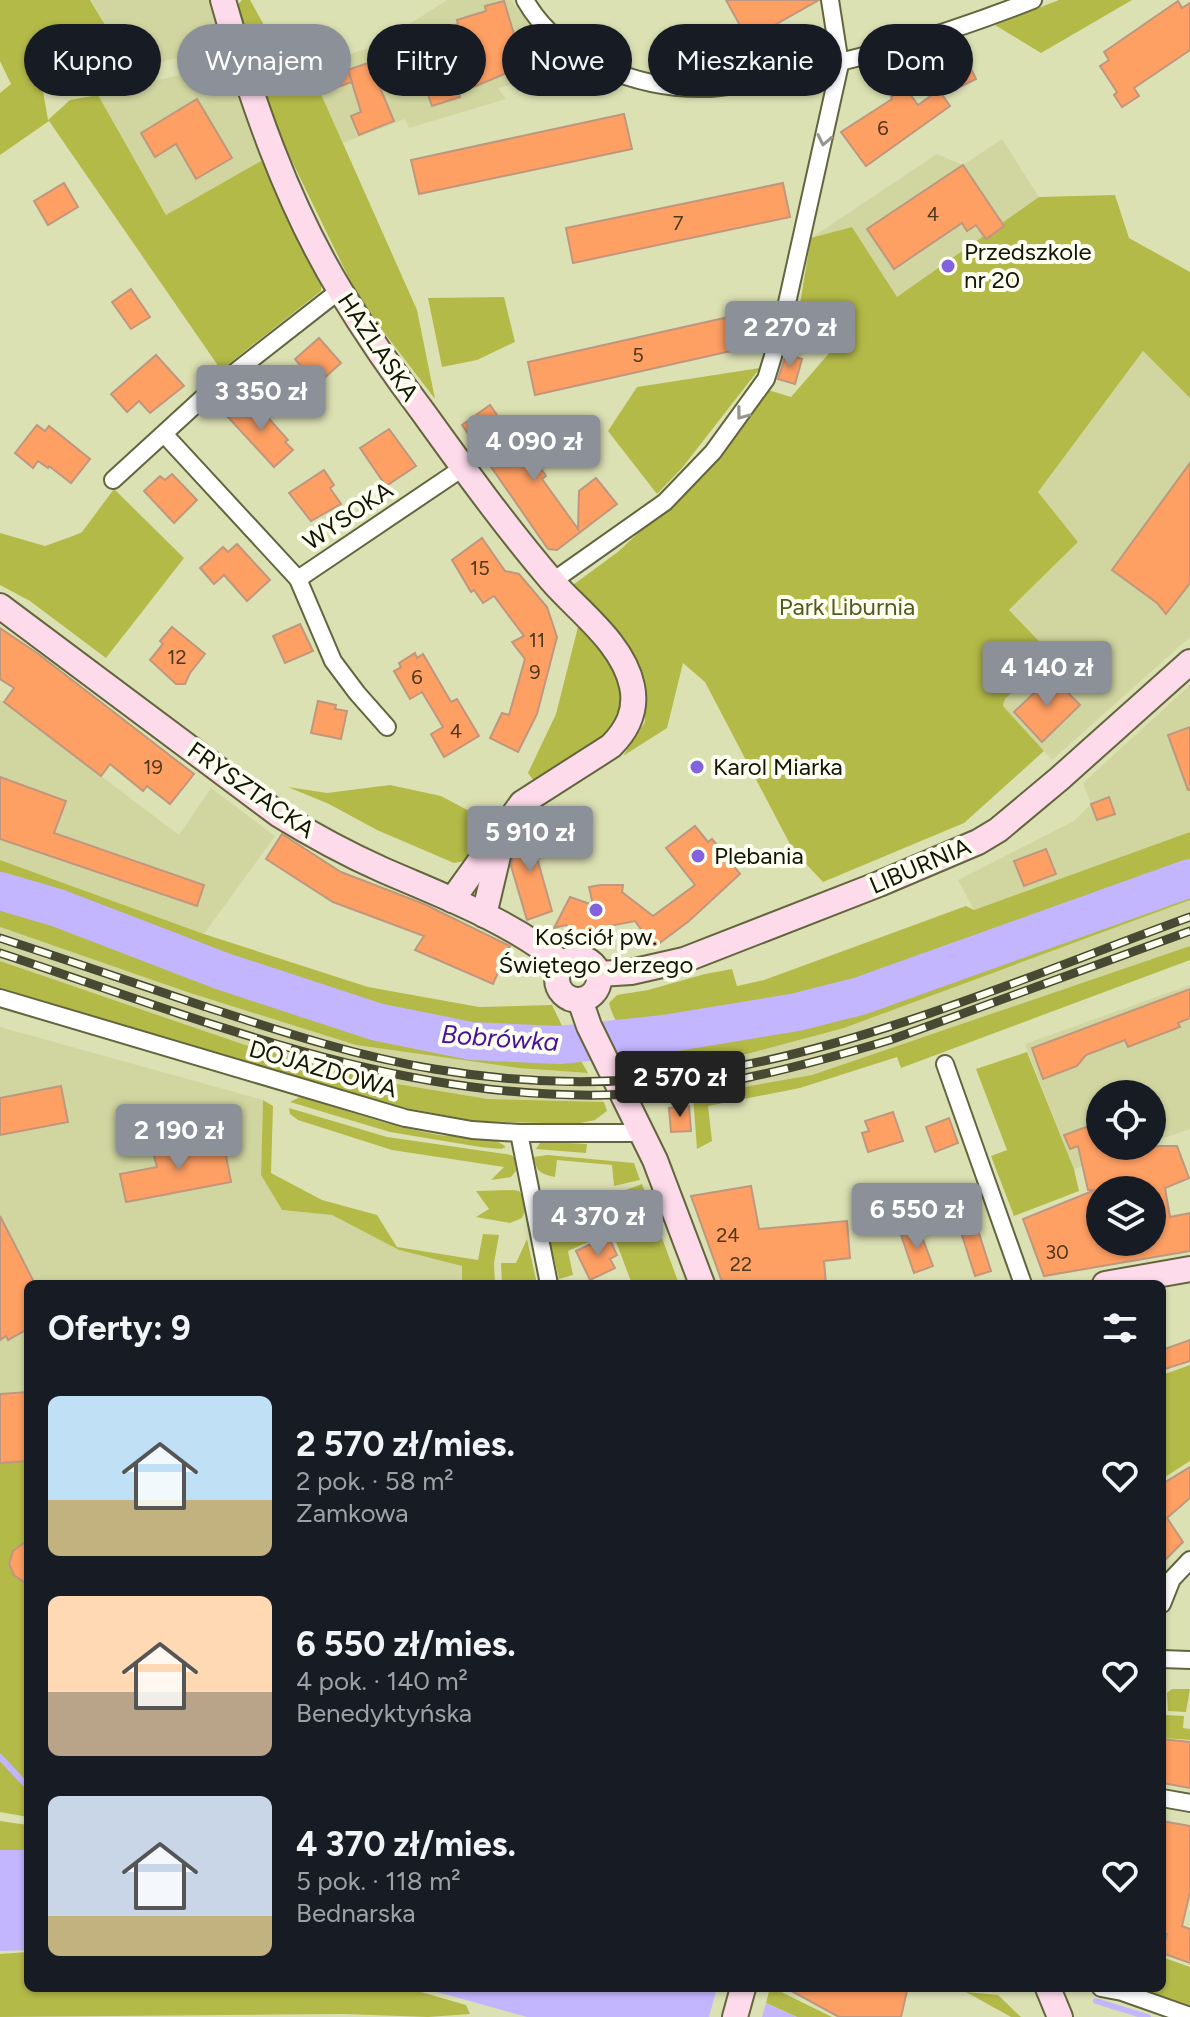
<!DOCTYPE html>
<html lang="pl">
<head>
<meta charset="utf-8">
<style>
	body { margin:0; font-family:Figtree,sans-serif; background:#242831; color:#f1f3f6; height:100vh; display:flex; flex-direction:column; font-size:30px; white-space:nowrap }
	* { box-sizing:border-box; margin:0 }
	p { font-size:26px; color:#9ea1a6 }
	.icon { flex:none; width:44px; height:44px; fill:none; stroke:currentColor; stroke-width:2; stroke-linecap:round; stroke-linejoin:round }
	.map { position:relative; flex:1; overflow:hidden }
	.sheet { position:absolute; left:24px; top:1280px; width:1142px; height:712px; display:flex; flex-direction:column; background:#171b24; border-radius:12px; box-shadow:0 2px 6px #0004 }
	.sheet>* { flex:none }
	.banner { position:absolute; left:24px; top:24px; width:1142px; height:72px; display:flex; gap:16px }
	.fabs { position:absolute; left:1086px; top:1080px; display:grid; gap:16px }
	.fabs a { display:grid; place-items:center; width:80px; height:80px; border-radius:50%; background:#171b24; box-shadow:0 2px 6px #0004; font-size:40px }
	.price { position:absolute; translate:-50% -68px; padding:0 18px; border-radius:8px; background:#8c9099; color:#fff; font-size:26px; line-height:52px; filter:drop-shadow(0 2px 4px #0008) }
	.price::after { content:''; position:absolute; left:50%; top:48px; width:24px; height:18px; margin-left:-12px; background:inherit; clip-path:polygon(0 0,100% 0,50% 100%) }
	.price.active { background:#222; color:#fff }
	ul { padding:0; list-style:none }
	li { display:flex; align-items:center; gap:24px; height:200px; padding:0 24px }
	li span { display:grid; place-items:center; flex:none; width:224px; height:160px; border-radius:12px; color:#555 }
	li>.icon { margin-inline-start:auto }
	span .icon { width:96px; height:96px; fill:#fffc; stroke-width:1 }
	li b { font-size:34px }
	h2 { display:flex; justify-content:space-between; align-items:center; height:96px; padding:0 24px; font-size:34px }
	.tag { padding:0 28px; border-radius:36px; background:#171b24; box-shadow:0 2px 6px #0004; font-size:28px; line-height:72px }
	.tag.active { background:#8c9099; color:#fff }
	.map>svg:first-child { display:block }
	.built { fill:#d1d6a1 }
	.green { fill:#b4ba48 }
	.water { fill:#c3b6fe }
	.pier { fill:#dce1b4 }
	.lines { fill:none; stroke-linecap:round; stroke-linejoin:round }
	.stream { stroke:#c3b6fe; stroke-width:6 }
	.river { stroke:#c3b6fe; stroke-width:38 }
	.building { fill:#fe9f63; stroke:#bf977f; stroke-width:2; fill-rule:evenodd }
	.street-casing { stroke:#62653d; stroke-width:20 }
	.secondary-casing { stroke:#62653d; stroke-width:28 }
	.street { stroke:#fff; stroke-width:16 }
	.secondary { stroke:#fedbeb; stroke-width:24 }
	.rail-casing { stroke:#474932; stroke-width:9 }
	.rail { stroke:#fdfff1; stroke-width:6; stroke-dasharray:18; stroke-linecap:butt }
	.oneway { stroke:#95968e }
	.poi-dot { fill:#8362dd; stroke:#fdfff1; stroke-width:3 }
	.labels { text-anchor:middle; stroke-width:8; stroke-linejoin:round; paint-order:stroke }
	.number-label { font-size:20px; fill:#4e381c }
	.poi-label { font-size:24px; fill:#141505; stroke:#fdfff1; text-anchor:start }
	.street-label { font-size:24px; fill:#141505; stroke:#fdfff1 }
	.park-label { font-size:24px; fill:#55591e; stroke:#fdfff1 }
	.water-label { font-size:26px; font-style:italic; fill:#4c0e9f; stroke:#fdfff1 }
</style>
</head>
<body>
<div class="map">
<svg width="1190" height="2017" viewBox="0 0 1190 2017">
	<rect width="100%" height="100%" fill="#dce1b4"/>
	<g class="built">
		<path d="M91 0H211L229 43 133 70Z"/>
		<path d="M447 0H511L538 37 551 74 498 88 506 99 409 128 405 119 343 143 313 76 353 53 375 46Z"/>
		<path d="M233 62 268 157 166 215 98 95Z"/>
		<path d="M1002 139 1039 197 881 319 795 334 811 238 937 154 963 165Z"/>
		<path d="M1143 351 1190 398V637L1052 760 1003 706 1005 699 1046 661 1009 611 1078 542 1037 492Z"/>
		<path d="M37 653 137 729 101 776 179 835 211 788 275 836 204 934 0 860V700L5 702Z"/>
		<path d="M1190 685V832L974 910 958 880 1074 821 1091 804 1083 783Z"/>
		<path d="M1190 900V946L812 1075 749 1088 652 1103 637 1069 747 1054 844 1028Z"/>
		<path d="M0 927 187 992 356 1045 518 1068 588 1073 604 1102 488 1099 379 1081 251 1047 0 961Z"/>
		<path d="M1190 985V1129L1152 1142V1094H1100V1146H1141L1074 1169 1025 1044Z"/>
		<path d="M0 1027 263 1100 261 1175 282 1210 332 1215 399 1250 462 1266V1284H28V1461L0 1463Z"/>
	</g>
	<g class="green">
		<path d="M0 0H90L133 70 43 91 48 120 70 100 98 95 166 215 268 157 322 278 321 291 221 370 49 121 0 155V93L11 84 0 61Z"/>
		<path d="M242 0H250L297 84 313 76 417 310 435 399 360 301 287 151 232 11Z"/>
		<path d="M1059 0H1132L1041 53 995 25Z"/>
		<path d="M1115 195 1129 238 1190 272V398L1143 351 1038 492 1078 542 1009 610 1055 658 1046 661 1005 699 1003 706 1044 751 964 823 823 882 793 850 705 682 683 663 667 728 623 756 645 722V686L633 657 573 585 619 551 704 471 765 389 791 397 845 335 795 334 811 238 852 227 897 297 1039 197Z"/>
		<path d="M504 297 515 342 477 360 442 367 428 298Z"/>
		<path d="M760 368 682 468 657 494 608 431 637 387Z"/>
		<path d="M114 489 184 558 106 658 30 601 0 585V533L45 546 73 536 82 532Z"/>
		<path d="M579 623C588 632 599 640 605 650 617 669 630 705 617 727 607 742 553 770 534 781L528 773 556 714Z"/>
		<path d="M390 785 441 796 488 821 465 861 454 863 377 830 329 804 288 787 327 793Z"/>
		<path d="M1190 832V900L844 1028 747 1054 637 1069 611 1010 609 1003 617 995 648 990 705 974 732 969 737 986 764 980 966 906 974 910Z"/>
		<path d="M0 860 204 934 368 987 479 1007 552 1005 567 1036 477 1035 395 1014 288 985 0 885Z"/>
		<path d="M0 901 263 999 403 1038 488 1051 576 1052 588 1073 518 1068 356 1045 187 992 0 927Z"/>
		<path d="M1190 946V960L901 1068 897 1057 800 1088 708 1106 712 1141 697 1149 693 1096 812 1075Z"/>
		<path d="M0 961 251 1047 379 1081 488 1099 604 1102 607 1111 595 1120 575 1124 476 1121 395 1106 0 988Z"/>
		<path d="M1027 1052 1074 1169 1079 1191 1014 1216 991 1156 1007 1150 976 1069Z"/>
		<path d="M300 1097C346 1110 392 1127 439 1135 460 1138 490 1133 506 1147L501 1149 480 1147 390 1132 290 1102Z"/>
		<path d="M263 1100 273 1106 271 1173 322 1200 377 1215 397 1247 478 1260 483 1234 499 1235 494 1263 495 1284H462V1266L399 1250 332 1215 282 1210 261 1175Z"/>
		<path d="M289 1108 387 1137 511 1155 514 1157 516 1171 511 1177 491 1180 504 1167 392 1150 298 1120 290 1114Z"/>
		<path d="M547 1142 587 1144 586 1153 536 1149 540 1143Z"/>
		<path d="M547 1155 634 1163 640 1180 614 1186 612 1165 557 1160 555 1177C541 1174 536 1172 534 1157Z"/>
		<path d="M642 1184 679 1284H632L612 1231 568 1251 573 1275 559 1279 542 1208V1200L547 1196 553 1197 552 1212 616 1219 615 1194Z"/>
		<path d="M513 1190 519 1191C526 1199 527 1208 522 1218L510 1223 476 1217 489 1209 476 1191Z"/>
		<path d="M527 1239 537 1284H502L501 1263H516Z"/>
		<path d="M1190 1365V1461L1162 1479V1375Z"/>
		<path d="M28 1461V1817L0 1812V1463Z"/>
		<path d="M1172 1689H1190L1186 1712 1168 1711 1167 1693Z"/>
		<path d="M1165 1715 1184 1716 1183 1728 1190 1729V1740L1165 1738Z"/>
		<path d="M0 1821 28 1825V1850H0Z"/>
		<path d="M28 1952V1988H407L466 2005 470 2014 428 2017 343 2014 0 2017V1954Z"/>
		<path d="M1162 1957 1190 1967V2007L1138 1988H1162Z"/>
		<path d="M770 1988H773L832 2017H797L766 2003Z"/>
		<path d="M966 1992 998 1995 1021 2017H1011Z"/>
	</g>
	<g class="water">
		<path d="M0 1850H28V1950L0 1951Z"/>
		<path d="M423 1988H731L797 2017H527Z"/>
	</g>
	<path class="pier" d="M717 1988H741L767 1999 762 2017H709Z"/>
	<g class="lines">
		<g class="stream">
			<path d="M0 1757 28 1787"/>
			<path d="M1096 2001 1148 2017"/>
		</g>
		<path class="river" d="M0 891 58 908 222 971 377 1022 471 1041 559 1045 664 1034 797 1012 860 996 1190 878"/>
	</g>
	<g class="building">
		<path d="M726 0H819L748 40Z"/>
		<path d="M504 1 517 44 535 38 541 58 513 67 514 70 459 93 460 97 432 106 418 66 382 78 384 81 378 83 394 121 359 135 351 116 361 112 348 70 377 60 376 58 404 49 402 45 430 36V33L458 24 457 20 486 11 485 6Z"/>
		<path d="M1178 1 1182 8 1190 3V50L1134 88 1139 96 1122 107 1114 95 1117 92 1100 66 1109 60 1104 52Z"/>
		<path d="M966 58 976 79 958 88 947 66Z"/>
		<path d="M346 65 352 82 332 89 327 72Z"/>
		<path d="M905 87 918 105 939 90 950 106 866 166 841 132 892 99 891 97Z"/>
		<path d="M197 99 232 158 196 179 176 144 155 157 141 133Z"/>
		<path d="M624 114 632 149 419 194 411 160Z"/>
		<path d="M963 165 1004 226 986 239 976 225 967 231 962 223 894 269 867 229Z"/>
		<path d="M64 183 78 207 48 225 34 201Z"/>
		<path d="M783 183 790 217 573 263 566 228Z"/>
		<path d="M131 289 150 317 131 329 112 302Z"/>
		<path d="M742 314 749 347 535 395 528 362Z"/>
		<path d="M319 338 341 363 301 399 289 386 296 380 292 371 300 365 295 359Z"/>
		<path d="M786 354 802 359 795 384 778 379Z"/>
		<path d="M156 355 184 386 150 413 139 401 127 412 111 394Z"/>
		<path d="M246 399 261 415 264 413 288 440 285 442 293 450 274 467 227 416Z"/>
		<path d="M490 405 502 422 506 419 517 434 513 438 532 464 536 462 546 476 542 479 578 529 579 491 596 478 617 504 557 550 548 549 462 425Z"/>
		<path d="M37 425 45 431 49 426 90 459 71 483 49 466 48 468 38 461 33 468 15 453Z"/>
		<path d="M389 429 416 466 386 486 360 448Z"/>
		<path d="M1190 463V583L1166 614 1157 603 1112 570Z"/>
		<path d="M324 470 334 485 330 488 341 504 311 521 289 493Z"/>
		<path d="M172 474 197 500 174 523 144 491 160 476 165 480Z"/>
		<path d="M482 538 505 571 519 574 547 607 557 637 537 714 518 752 490 738 502 713 509 715 525 659 512 642 524 636 494 596 483 603 474 590 471 592 452 560Z"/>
		<path d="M237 544 270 580 247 601 224 575 214 584 200 568 223 547 228 552Z"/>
		<path d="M300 624 313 651 285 663 273 636Z"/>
		<path d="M172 627 205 654 190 673 185 684H176L150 660 163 644 160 641Z"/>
		<path d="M0 628 37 653 194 774 170 804 147 786 143 791 110 764 101 776 4 702 14 688 0 679Z"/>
		<path d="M415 653 417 658 423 654 451 702 457 699 479 736 444 757 431 734 443 727 422 692 410 699 394 671 401 667 399 663Z"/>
		<path d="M1052 676 1080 705 1042 742 1014 712Z"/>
		<path d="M318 701 336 705 335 709 347 711 341 739 311 733Z"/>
		<path d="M1190 727V790H1188L1168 735Z"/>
		<path d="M0 777 66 801 54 833 204 885 197 906 0 839Z"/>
		<path d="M1109 797 1115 814 1097 820 1091 804Z"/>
		<path d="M531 818 542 857 537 858 552 911 527 920 511 866 517 836Z"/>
		<path d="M695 826 708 842 712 839 740 874 689 921 661 942 654 948 635 921 574 933 566 925 554 928 570 897 593 905 589 887 601 885H623L622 892 653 916 695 885 666 848Z"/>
		<path d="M282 834 341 872 424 904 510 946 493 984 415 950 424 936 333 902 266 859Z"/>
		<path d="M1046 849 1056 874 1024 886 1014 861Z"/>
		<path d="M1190 989V1018L1178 1023 1180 1027 1128 1047 1125 1040 1086 1055 1077 1066 1043 1079 1032 1048Z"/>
		<path d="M61 1086 68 1122 0 1135V1098Z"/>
		<path d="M689 1106 691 1131 671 1132 669 1108Z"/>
		<path d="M893 1112 903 1141 868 1152 862 1133 869 1131 865 1121Z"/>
		<path d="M949 1118 958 1143 935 1152 926 1127Z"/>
		<path d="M1100 1122V1146H1177L1189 1178 1165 1188 1170 1217 1190 1213V1251L1044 1276 1023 1219 1095 1190H1088L1078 1146 1070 1149 1064 1135ZM1100 1190H1152V1242H1100Z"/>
		<path d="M223 1140 231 1182 126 1202 120 1174 157 1167 153 1152Z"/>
		<path d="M751 1186 759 1229 847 1221 850 1258 824 1261 826 1284H726L721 1279 691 1196Z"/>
		<path d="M970 1205 991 1271 975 1276 954 1210Z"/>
		<path d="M0 1216 35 1284H28V1329L8 1340 6 1336 0 1340Z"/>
		<path d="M919 1229 933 1266 914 1273 901 1235Z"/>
		<path d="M608 1236 617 1255 610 1259 615 1268 590 1280 576 1251Z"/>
		<path d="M1190 1340V1361L1162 1370V1350Z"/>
		<path d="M28 1392V1461L0 1463V1394Z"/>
		<path d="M1190 1467V1498L1167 1518 1183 1542 1162 1563V1484Z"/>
		<path d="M28 1540V1585L14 1575 9 1564 13 1551Z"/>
		<path d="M1162 1739 1190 1742V1788L1162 1783Z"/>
		<path d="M1162 1821 1190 1826V1892L1182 1926 1190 1929V1963L1162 1953 1167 1934 1162 1932Z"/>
		<path d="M786 1988H894L907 1991 901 2017H839Z"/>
	</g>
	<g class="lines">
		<defs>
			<g id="street">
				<path d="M525 0C559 60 638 89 704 88 727 88 753 81 776 76 865 59 949 33 1033 0"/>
				<path d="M165 435 298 579 333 661 357 693 387 727"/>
				<path d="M113 480 207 394 340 290"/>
				<path d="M298 579 464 467"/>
				<path d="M553 581 665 502 713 452 766 379 781 330 840 64 830 0"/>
				<path d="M0 998 405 1118 472 1130 519 1133H642"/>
				<path d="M945 1064 1023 1284"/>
				<path d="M519 1133 549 1284"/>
				<path d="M1162 1604 1172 1579 1190 1560"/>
				<path d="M1162 1659 1190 1660"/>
				<path d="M1162 1798 1190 1803"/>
				<path d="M1101 1988 1122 1992 1190 2016"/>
			</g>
			<g id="secondary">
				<path d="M223 0C251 99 287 204 341 292 366 333 394 374 423 412 464 469 506 527 552 581 579 612 623 643 632 686 637 710 628 729 611 746L522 803 452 900"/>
				<path d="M0 606 278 814C312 835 347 854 383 870 445 897 511 921 564 965"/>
				<path d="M484 915 502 839"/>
				<circle cx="578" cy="979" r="21"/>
				<path d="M599 974 631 972 684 960 879 884 978 842 998 830 1059 779 1190 662"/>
				<path d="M580 1000 589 1026 655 1160 702 1284"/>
				<path d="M1105 1284 1190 1269"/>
				<path d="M1048 1988 1060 2017"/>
				<path d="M735 2017 743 1988"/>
			</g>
		</defs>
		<use href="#street" class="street-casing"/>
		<use href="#secondary" class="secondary-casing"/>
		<use href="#street" class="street"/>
		<use href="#secondary" class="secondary"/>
		<defs>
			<g id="rail">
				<path d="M0 938C67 960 134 983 200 1005 277 1030 354 1056 434 1069 527 1085 625 1086 718 1070 876 1043 1039 972 1190 917"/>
				<path d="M0 953C197 1018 393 1099 605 1095 702 1093 797 1068 890 1040L1190 931"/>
			</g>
		</defs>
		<use href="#rail" class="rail-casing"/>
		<use href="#rail" class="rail"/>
	</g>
	<defs><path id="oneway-chevron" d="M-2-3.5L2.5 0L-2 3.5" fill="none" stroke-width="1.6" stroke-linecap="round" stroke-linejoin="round" transform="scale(2)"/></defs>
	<g class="oneway">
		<use href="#oneway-chevron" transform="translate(824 140) rotate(102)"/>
		<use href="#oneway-chevron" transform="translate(742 414) rotate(127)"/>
	</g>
	<g class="poi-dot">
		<circle cx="948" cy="266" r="8"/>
		<circle cx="697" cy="767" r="8"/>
		<circle cx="698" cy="856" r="8"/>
		<circle cx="596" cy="910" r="8"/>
	</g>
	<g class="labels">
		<g class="number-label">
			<text x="883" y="135">6</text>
			<text x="933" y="221">4</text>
			<text x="678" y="230">7</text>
			<text x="638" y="362">5</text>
			<text x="480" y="575">15</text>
			<text x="537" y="647">11</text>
			<text x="177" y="664">12</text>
			<text x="535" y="679">9</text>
			<text x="417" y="684">6</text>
			<text x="456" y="738">4</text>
			<text x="153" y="774">19</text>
			<text x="728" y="1242">24</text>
			<text x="1057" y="1259">30</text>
			<text x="741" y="1271">22</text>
		</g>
		<g class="poi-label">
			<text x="964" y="260">Przedszkole<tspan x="964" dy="28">nr 20</tspan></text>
			<text x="713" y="775">Karol Miarka</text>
			<text x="714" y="864">Plebania</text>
			<text x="596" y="945" text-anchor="middle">Kościół pw.<tspan x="596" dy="28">Świętego Jerzego</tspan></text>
		</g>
		<g class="street-label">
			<text transform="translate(378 347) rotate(56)" y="8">HAŻLASKA</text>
			<text transform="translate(348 516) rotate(-34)" y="8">WYSOKA</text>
			<text transform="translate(251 790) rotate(35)" y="8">FRYSZTACKA</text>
			<text transform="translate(920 866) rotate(-23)" y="8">LIBURNIA</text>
			<text transform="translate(323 1069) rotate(16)" y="8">DOJAZDOWA</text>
		</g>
		<g class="park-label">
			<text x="847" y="615">Park Liburnia</text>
		</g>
		<g class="water-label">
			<text transform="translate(500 1038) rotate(4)" y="9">Bobrówka</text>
		</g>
	</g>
</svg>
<div class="fabs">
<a><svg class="icon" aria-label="locate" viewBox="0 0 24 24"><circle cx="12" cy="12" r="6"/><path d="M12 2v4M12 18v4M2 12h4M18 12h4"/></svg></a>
<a><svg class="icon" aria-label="layers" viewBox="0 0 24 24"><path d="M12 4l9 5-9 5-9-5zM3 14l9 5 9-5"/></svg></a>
</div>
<b class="price" style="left:790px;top:369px">2 270 zł</b>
<b class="price" style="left:261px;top:433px">3 350 zł</b>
<b class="price" style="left:534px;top:483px">4 090 zł</b>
<b class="price" style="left:1047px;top:709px">4 140 zł</b>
<b class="price" style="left:530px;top:874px">5 910 zł</b>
<b class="price active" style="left:680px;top:1119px">2 570 zł</b>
<b class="price" style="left:179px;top:1172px">2 190 zł</b>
<b class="price" style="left:917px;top:1251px">6 550 zł</b>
<b class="price" style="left:598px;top:1258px">4 370 zł</b>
<div class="banner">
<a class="tag">Kupno</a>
<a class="tag active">Wynajem</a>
<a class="tag">Filtry</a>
<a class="tag">Nowe</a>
<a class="tag">Mieszkanie</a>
<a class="tag">Dom</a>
</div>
<section class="sheet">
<h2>Oferty: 9<svg class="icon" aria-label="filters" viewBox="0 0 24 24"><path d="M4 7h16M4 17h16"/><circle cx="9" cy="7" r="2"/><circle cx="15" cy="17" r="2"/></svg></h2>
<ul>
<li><span style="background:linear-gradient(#bfe0f5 65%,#c2b280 0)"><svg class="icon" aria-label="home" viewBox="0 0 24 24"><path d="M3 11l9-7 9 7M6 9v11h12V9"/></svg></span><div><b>2 570 zł/mies.</b><p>2 pok. · 58 m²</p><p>Zamkowa</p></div><svg class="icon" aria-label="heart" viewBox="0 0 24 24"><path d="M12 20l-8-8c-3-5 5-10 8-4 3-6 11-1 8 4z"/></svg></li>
<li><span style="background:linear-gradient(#ffd9b3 60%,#b9a48a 0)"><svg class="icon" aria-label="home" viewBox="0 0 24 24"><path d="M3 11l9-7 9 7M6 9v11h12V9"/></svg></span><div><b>6 550 zł/mies.</b><p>4 pok. · 140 m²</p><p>Benedyktyńska</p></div><svg class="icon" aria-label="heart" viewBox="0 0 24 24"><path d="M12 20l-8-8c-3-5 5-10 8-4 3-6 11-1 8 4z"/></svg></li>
<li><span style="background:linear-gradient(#c9d6e8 75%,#c2b280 0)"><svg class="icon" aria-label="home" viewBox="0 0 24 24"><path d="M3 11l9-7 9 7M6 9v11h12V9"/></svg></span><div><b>4 370 zł/mies.</b><p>5 pok. · 118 m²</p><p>Bednarska</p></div><svg class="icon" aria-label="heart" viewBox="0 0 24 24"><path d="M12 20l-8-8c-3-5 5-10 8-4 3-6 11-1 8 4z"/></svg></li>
</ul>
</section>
</div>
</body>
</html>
